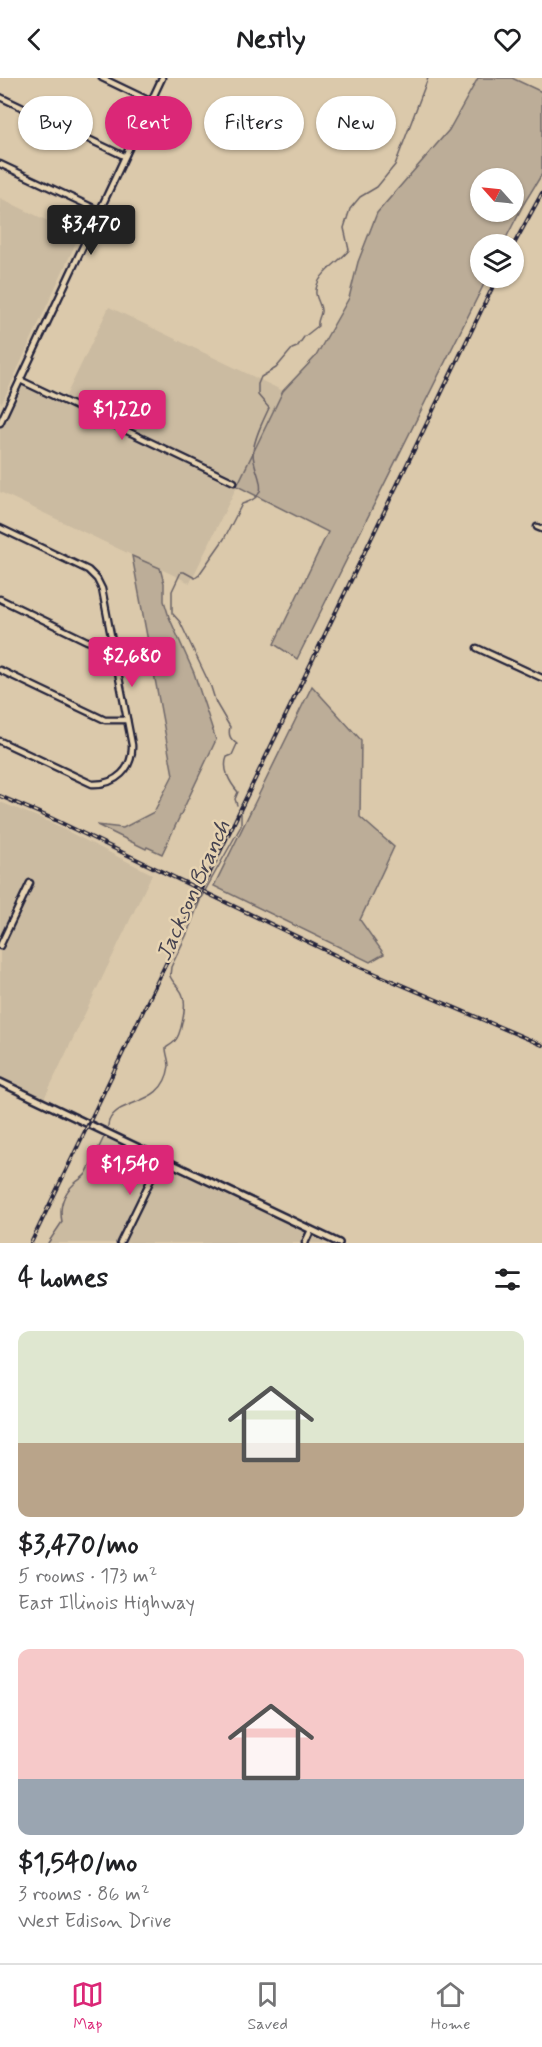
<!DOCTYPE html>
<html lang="en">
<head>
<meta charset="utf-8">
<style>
	body { margin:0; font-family:Mynerve,sans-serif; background:#f2f2f2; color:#202124; height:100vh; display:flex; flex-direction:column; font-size:22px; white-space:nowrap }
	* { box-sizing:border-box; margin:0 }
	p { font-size:20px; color:#757577 }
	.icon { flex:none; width:33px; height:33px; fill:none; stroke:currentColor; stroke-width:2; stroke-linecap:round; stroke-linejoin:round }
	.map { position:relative; height:1165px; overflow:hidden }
	.details { display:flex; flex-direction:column; background:#fff; flex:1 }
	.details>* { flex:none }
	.top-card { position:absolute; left:18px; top:18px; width:507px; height:54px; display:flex; gap:12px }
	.needle { width:39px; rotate:297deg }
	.fabs { position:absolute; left:470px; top:90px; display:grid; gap:12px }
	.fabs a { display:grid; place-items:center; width:54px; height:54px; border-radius:50%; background:#fff; box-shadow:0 2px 4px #0004; font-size:30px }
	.price { position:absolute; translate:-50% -51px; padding:0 14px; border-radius:6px; background:#db2777; color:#fff; font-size:20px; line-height:39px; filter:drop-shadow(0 2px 3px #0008) }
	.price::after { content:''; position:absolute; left:50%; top:36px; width:18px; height:14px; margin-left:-9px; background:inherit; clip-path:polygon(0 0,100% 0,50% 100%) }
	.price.current { background:#222; color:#fff }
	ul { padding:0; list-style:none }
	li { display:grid; align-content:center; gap:12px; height:318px; padding:0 18px }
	li span { display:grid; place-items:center; height:186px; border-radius:12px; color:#555 }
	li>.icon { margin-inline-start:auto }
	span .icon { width:108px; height:108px; fill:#fffc; stroke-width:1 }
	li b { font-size:26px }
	h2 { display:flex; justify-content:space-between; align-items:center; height:72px; padding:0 18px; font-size:26px }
	.tag { padding:0 21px; border-radius:27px; background:#fff; box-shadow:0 2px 4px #0004; font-size:21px; line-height:54px }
	.tag.current { background:#db2777; color:#fff }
	header { display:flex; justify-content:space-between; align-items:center; height:78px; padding:0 18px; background:#fff; font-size:27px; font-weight:700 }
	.menu { display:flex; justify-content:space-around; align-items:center; height:84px; border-top:2px solid #e0e0e0; background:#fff; font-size:16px; color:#757577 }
	.menu a { display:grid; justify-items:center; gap:3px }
	.menu .current { color:#db2777 }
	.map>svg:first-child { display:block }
	.built { fill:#cbbba1 }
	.green { fill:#bcad98; stroke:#6f686a; stroke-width:1.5; fill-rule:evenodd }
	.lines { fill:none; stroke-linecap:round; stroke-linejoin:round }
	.stream { stroke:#686166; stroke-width:1.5 }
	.minor-casing { stroke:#22223b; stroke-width:9 }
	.major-casing { stroke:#22223b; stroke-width:10 }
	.minor { stroke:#e7d4b2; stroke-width:4.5 }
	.major { stroke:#e7d4b2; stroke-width:5 }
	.rail-casing { stroke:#22223b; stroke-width:4 }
	.rail { stroke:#e7d4b2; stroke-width:1.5; stroke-dasharray:4.5; stroke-linecap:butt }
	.labels { text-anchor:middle; stroke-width:5; stroke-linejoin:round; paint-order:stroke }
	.water-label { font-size:22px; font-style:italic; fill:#454250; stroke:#e7d4b2 }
</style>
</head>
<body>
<header><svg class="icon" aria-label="back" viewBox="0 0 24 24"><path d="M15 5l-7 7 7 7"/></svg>Nestly<svg class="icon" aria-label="heart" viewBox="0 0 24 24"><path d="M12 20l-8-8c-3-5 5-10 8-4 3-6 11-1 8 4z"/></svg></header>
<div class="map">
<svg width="542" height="1165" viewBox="0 0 542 1165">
	<rect width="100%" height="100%" fill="#dbc9ab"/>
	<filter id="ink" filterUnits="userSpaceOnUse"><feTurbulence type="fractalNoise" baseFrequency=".0167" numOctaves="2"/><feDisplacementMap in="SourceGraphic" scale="12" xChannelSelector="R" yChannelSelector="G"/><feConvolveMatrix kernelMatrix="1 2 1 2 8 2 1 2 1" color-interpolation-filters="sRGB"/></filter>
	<g filter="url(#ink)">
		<g class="built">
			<path d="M0 120 79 158 2 325 0 324Z"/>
			<path d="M109 229 283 313 190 505 0 414V348L21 304 63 324Z"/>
			<path d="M0 724 45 742 152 796 44 1021 0 1001Z"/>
			<path d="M104 1059 332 1165H48L62 1144 60 1133 61 1125 74 1106 86 1096Z"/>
		</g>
		<g class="green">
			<path d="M478 0H512L542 14V96L523 127 503 166H480V200H487L297 581 274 566 328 454 237 408 283 313 316 278 349 220 358 184 377 135 449 52ZM480 100H513V134H480Z"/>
			<path d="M132 478 160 490 164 505V523L169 539 194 595 216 662 162 776 147 769 146 771 97 747 123 750 154 734 173 697Z"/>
			<path d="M312 608 361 662 360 739 394 769 360 842 384 876 370 884 214 808Z"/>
		</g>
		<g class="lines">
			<g class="stream">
				<path d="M237 727 235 721 238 714C230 705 222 691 227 679L232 677 237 666C230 661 228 657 230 649L216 625 211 609 180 544 172 535V513L181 494H184L195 500 198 498 224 461 242 426C276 416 253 397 253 375 254 360 263 343 269 330L258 317V306L261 299 276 290 292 271 297 269 304 259 318 248C317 242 320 240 321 234 322 228 317 223 316 216 314 197 339 185 349 172L344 150 350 131 360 119 377 109 395 87 428 0"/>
				<path d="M107 1052C108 1049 108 1046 109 1043 120 1018 163 1031 169 988 169 982 166 976 166 970 168 968 171 967 174 964 181 958 187 927 183 918 181 910 173 906 170 898L171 889 186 858 201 820 241 748V735"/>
				<path d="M48 1165 62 1144C59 1129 62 1117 74 1106 78 1102 82 1101 86 1096L105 1057"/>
			</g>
			<defs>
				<g id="minor">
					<path d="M102 0 150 23"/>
					<path d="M0 19 124 78"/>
					<path d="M0 86 100 133"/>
					<path d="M20 302 234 404"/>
					<path d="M0 345 162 0"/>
					<path d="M537 449 542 451"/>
					<path d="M0 450 88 492 97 501 102 511 132 667C133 691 116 707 92 706L0 663"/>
					<path d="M0 521 87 563 100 565 112 563"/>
					<path d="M477 570 542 600"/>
					<path d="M0 592 105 642H127"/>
					<path d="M0 868 30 805"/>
					<path d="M120 1165 161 1081"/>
					<path d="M305 1165 311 1152"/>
				</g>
				<path id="major" d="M0 1004 339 1165"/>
			</defs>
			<use href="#minor" class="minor-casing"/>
			<use href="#major" class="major-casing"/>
			<use href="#minor" class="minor"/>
			<use href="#major" class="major"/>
			<defs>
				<g id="rail">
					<path d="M513 168 542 115"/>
					<path d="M0 718 51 740 362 890 542 967"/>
					<path d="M31 1165 497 200"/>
				</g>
			</defs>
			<use href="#rail" class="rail-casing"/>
			<use href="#rail" class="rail"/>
		</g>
	</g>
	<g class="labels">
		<g class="water-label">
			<text transform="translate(192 812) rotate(-66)" y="8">Jackson Branch</text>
		</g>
	</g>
</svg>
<div class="fabs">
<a><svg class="needle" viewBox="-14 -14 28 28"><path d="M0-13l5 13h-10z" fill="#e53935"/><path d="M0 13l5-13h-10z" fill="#757577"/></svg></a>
<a><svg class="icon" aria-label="layers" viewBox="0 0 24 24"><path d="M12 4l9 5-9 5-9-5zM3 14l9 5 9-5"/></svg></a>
</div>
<b class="price current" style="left:91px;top:178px">$3,470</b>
<b class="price" style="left:122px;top:363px">$1,220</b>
<b class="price" style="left:132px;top:610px">$2,680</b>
<b class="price" style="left:130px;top:1118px">$1,540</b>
<div class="top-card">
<a class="tag">Buy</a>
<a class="tag current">Rent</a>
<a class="tag">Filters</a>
<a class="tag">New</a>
</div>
</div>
<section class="details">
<h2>4 homes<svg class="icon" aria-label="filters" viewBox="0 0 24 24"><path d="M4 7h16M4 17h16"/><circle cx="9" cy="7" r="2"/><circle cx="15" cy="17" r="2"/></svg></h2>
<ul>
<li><span style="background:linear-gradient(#dfe7d0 60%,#b9a48a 0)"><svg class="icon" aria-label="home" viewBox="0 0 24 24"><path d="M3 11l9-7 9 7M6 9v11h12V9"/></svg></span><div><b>$3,470/mo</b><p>5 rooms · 173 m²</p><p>East Illinois Highway</p></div></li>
<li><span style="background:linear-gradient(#f6c9c9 70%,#9aa5b1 0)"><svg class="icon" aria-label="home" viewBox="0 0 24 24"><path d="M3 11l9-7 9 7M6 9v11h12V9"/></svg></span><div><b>$1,540/mo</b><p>3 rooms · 86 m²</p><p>West Edison Drive</p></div></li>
</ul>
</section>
<nav class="menu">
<a class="current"><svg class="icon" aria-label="map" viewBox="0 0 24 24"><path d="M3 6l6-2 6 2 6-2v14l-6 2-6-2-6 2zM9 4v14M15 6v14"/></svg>Map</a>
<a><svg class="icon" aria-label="saved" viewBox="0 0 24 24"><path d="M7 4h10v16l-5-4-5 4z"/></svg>Saved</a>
<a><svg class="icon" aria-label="home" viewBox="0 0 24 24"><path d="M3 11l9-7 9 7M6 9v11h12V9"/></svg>Home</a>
</nav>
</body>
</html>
